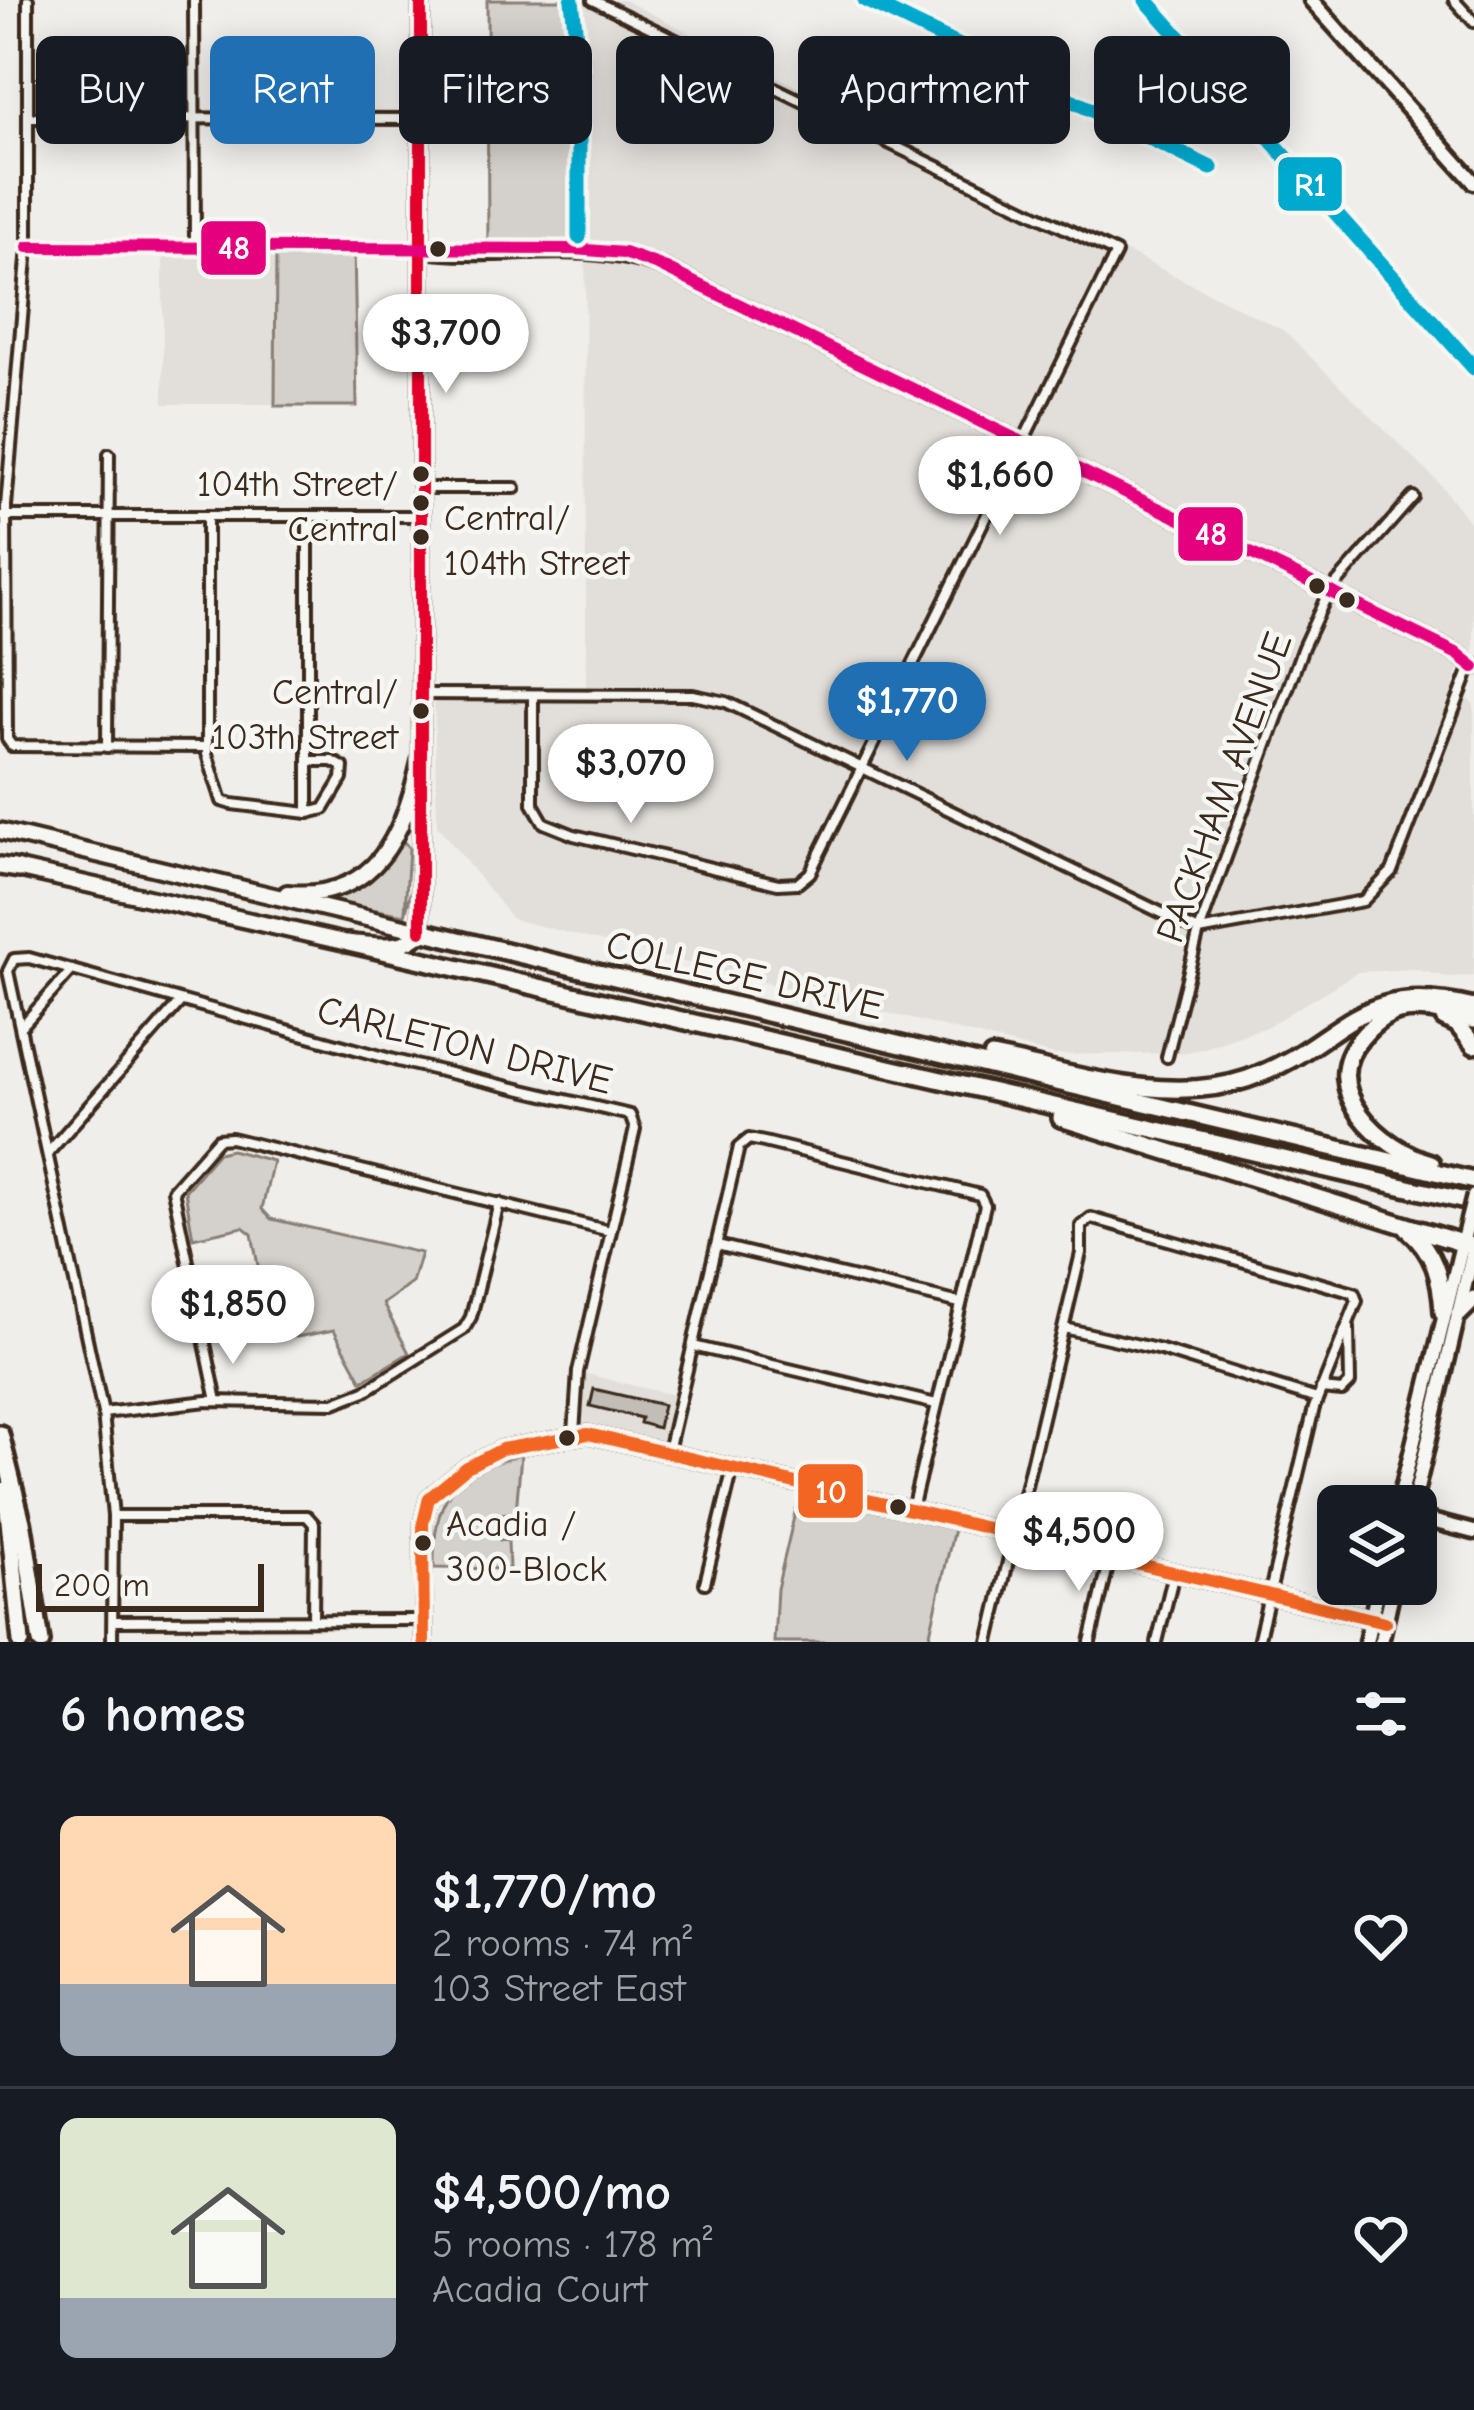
<!DOCTYPE html>
<html lang="en">
<head>
<meta charset="utf-8">
<style>
	body { margin:0; font-family:"Comic Neue",sans-serif; background:#242831; color:#f1f3f6; height:100vh; display:flex; flex-direction:column; font-size:45px; white-space:nowrap }
	* { box-sizing:border-box; margin:0 }
	p { font-size:39px; color:#9ea1a6 }
	.icon { flex:none; width:66px; height:66px; fill:none; stroke:currentColor; stroke-width:2; stroke-linecap:round; stroke-linejoin:round }
	.map { position:relative; height:1642px; overflow:hidden }
	.side { display:flex; flex-direction:column; background:#171b24; flex:1 }
	.side>* { flex:none }
	.banner { position:absolute; left:36px; top:36px; width:1404px; height:108px; display:flex; gap:24px }
	.fabs { position:absolute; left:1317px; top:1485px; display:grid; gap:24px }
	.fabs a { display:grid; place-items:center; width:120px; height:120px; border-radius:18px; background:#171b24; box-shadow:0 6px 30px #0003; font-size:60px }
	.scale { position:absolute; left:36px; bottom:30px; width:228px; box-sizing:border-box; padding-left:12px; border:6px solid #3b2a1e; border-top:0; font-size:33px; line-height:42px; white-space:nowrap; color:#3b2a1e; -webkit-text-stroke:9px #f6f6f2; paint-order:stroke }
	.price { position:absolute; translate:-50% -102px; padding:0 27px; border-radius:42px; background:#fff; color:#222; font-size:39px; line-height:78px; filter:drop-shadow(0 3px 6px #0008) }
	.price::after { content:''; position:absolute; left:50%; top:72px; width:36px; height:27px; margin-left:-18px; background:inherit; clip-path:polygon(0 0,100% 0,50% 100%) }
	.price.current { background:#1f6fb2; color:#fff }
	ul { padding:0; list-style:none }
	li { display:flex; align-items:center; gap:36px; height:300px; padding:0 60px }
	li+li { border-top:3px solid #363941 }
	li span { display:grid; place-items:center; flex:none; width:336px; height:240px; border-radius:18px; color:#555 }
	li>.icon { margin-inline-start:auto }
	span .icon { width:144px; height:144px; fill:#fffc; stroke-width:1 }
	li b { font-size:51px }
	h2 { display:flex; justify-content:space-between; align-items:center; height:144px; padding:0 60px; font-size:51px }
	.chip { padding:0 42px; border-radius:18px; background:#171b24; box-shadow:0 6px 30px #0003; font-size:42px; line-height:108px }
	.chip.current { background:#1f6fb2; color:#fff }
	.map>svg:first-child { display:block }
	.built { fill:#e2dfdb }
	.green { fill:#d4d1cc; stroke:#887e75; stroke-width:3 }
	.building { fill:#c2bdb7; stroke:#3b2a1e; stroke-width:3 }
	.lines { fill:none; stroke-linecap:round; stroke-linejoin:round }
	.street-casing { stroke:#3b2a1e; stroke-width:16 }
	.secondary-casing { stroke:#3b2a1e; stroke-width:21 }
	.primary-casing { stroke:#3b2a1e; stroke-width:22 }
	.highway-casing { stroke:#3b2a1e; stroke-width:24 }
	.street { stroke:#f6f6f2; stroke-width:8 }
	.secondary { stroke:#f6f6f2; stroke-width:12 }
	.primary { stroke:#f6f6f2; stroke-width:14 }
	.highway { stroke:#f6f6f2; stroke-width:15 }
	.secondary-bridge-casing { stroke:#3b2a1e; stroke-width:21; stroke-linecap:butt }
	.secondary-bridge { stroke:#f6f6f2; stroke-width:12 }
	.bus-1-casing { stroke:#f6f6f2; stroke-width:21 }
	.bus-2-casing { stroke:#f6f6f2; stroke-width:21 }
	.bus-3-casing { stroke:#f6f6f2; stroke-width:21 }
	.bus-1 { stroke:#e4002b; stroke-width:12 }
	.bus-2 { stroke:#f26522; stroke-width:12 }
	.bus-3 { stroke:#e5007d; stroke-width:12 }
	.rail-1-casing { stroke:#f6f6f2; stroke-width:24 }
	.rail-1 { stroke:#00a9ce; stroke-width:15 }
	.bus-dot { fill:#3b2a1e; stroke:#f6f6f2; stroke-width:4.5 }
	.labels { text-anchor:middle; stroke-width:9; stroke-linejoin:round; paint-order:stroke }
	.bus-label { font-size:36px; fill:#3b2a1e; stroke:#f6f6f2; text-anchor:end }
	.street-label { font-size:39px; fill:#3b2a1e; stroke:#f6f6f2 }
	.line-badge { stroke:#f6f6f2; stroke-width:4.5 }
	.badge-label { font-size:33px; text-anchor:middle; font-weight:bold; fill:#fff }
</style>
</head>
<body>
<div class="map">
<svg width="1474" height="1642" viewBox="0 0 1474 1642">
	<rect width="100%" height="100%" fill="#efeeea"/>
	<filter id="ink" filterUnits="userSpaceOnUse"><feTurbulence type="fractalNoise" baseFrequency=".00833" numOctaves="2"/><feDisplacementMap in="SourceGraphic" scale="24" xChannelSelector="R" yChannelSelector="G"/><feConvolveMatrix kernelMatrix="1 2 1 2 8 2 1 2 1" color-interpolation-filters="sRGB"/></filter>
	<g filter="url(#ink)">
		<g class="built">
			<path d="M578 0H624L1283 330 1439 483 1474 528V651L1466 648 1454 684 1474 705V976L1448 977 1413 969 1358 972 1266 1027 1208 1047 1184 1053 1055 1055 512 919 437 825 434 696 586 694 585 45Z"/>
			<path d="M163 258H277L276 404H163Z"/>
			<path d="M578 1372 681 1397 668 1451 574 1433Z"/>
		</g>
		<g class="green">
			<path d="M487 0H565L572 57 574 249 488 250Z"/>
			<path d="M276 246H354L357 406H275Z"/>
			<path d="M404 842 409 848 405 911 412 889 405 915 322 900 378 873Z"/>
			<path d="M231 1150 273 1161 262 1209 271 1219 421 1253 412 1283 383 1304 409 1353 362 1381 334 1330 297 1337 271 1334 252 1234 243 1227 193 1238 185 1191 218 1153Z"/>
			<path d="M521 1455 516 1512 500 1514V1540L508 1541 509 1569 434 1568C433 1499 450 1473 521 1455Z"/>
			<path d="M802 1483 956 1520 928 1642H774L777 1589Z"/>
		</g>
		<path class="building" d="M594 1389 663 1405 658 1428 640 1423 641 1418 590 1406Z"/>
		<g class="lines">
			<defs>
				<g id="street">
					<path d="M28 0V247L6 506 7 739 12 746 207 747"/>
					<path d="M194 0 195 246"/>
					<path d="M1454 0 1474 22"/>
					<path d="M28 118 420 119"/>
					<path d="M28 247 421 249"/>
					<path d="M422 488H515"/>
					<path d="M0 516H421"/>
					<path d="M207 517V754L222 801 232 804 308 813 324 809 342 779 343 767 332 761H308"/>
					<path d="M308 517V813"/>
					<path d="M421 694 693 695 726 702 1199 931 1363 901 1392 871 1471 666"/>
					<path d="M533 695V804L544 823 574 835 778 884 798 883 810 873 1116 253 593 0"/>
					<path d="M107 747 109 454"/>
					<path d="M21 1027 72 970"/>
					<path d="M1167 1057 1199 931 1303 647 1328 593 1413 497"/>
					<path d="M48 1153 180 1002"/>
					<path d="M717 1245 960 1303"/>
					<path d="M1064 1328 1161 1350 1317 1399"/>
					<path d="M693 1346 936 1404"/>
					<path d="M1321 1389 1342 1391 1350 1383 1349 1327"/>
					<path d="M217 1401 173 1190 218 1139 231 1138 610 1231"/>
					<path d="M103 1413 207 1401 334 1403 365 1391 464 1329 471 1317 499 1203"/>
					<path d="M668 1451 739 1147 749 1139 764 1142 980 1195 985 1205 912 1509"/>
					<path d="M113 1516H307L314 1524 313 1620"/>
					<path d="M705 1583 733 1468"/>
					<path d="M113 1621 423 1620"/>
					<path d="M112 1642 113 1516 103 1413 8 971 14 959 29 958 398 1061 630 1115 635 1129 578 1372 574 1433"/>
					<path d="M989 1642 1081 1253V1226L1091 1218 1354 1293 1357 1301 1314 1408 1258 1642"/>
					<path d="M1090 1642 1110 1558"/>
					<path d="M1157 1642 1174 1573"/>
				</g>
				<g id="secondary">
					<path d="M421 0V931"/>
					<path d="M1311 0 1474 182"/>
					<path d="M421 249C501 261 580 237 658 265L1458 654 1474 667"/>
					<path d="M1398 1506 1467 1224"/>
					<path d="M1413 1506 1474 1247"/>
					<path d="M1416 1517 1474 1532"/>
					<path d="M424 1642 423 1523 429 1498 467 1467 502 1449 588 1434 1385 1622"/>
					<path d="M1366 1642 1379 1584"/>
					<path d="M1381 1642 1394 1584"/>
				</g>
				<g id="primary">
					<path d="M0 831 421 931"/>
					<path d="M11 867 348 943C373 944 404 953 421 931"/>
					<path d="M287 893C377 901 404 833 420 761"/>
				</g>
				<g id="highway">
					<path d="M0 866 19 869"/>
					<path d="M421 931 1474 1181"/>
					<path d="M348 943 1474 1203"/>
					<path d="M1444 1018 1457 1024 1474 1045"/>
					<path d="M992 1057C1071 1073 1167 1106 1247 1079 1345 1045 1352 978 1474 1008"/>
					<path d="M1061 1118 1474 1247"/>
					<path d="M1431 1163C1383 1150 1315 1090 1361 1038 1371 1026 1383 1015 1399 1011 1423 1005 1451 1015 1474 1020"/>
					<path d="M1409 1230C1435 1253 1441 1278 1443 1312"/>
					<path d="M1459 1314 1474 1299"/>
					<path d="M0 1434 23 1526 41 1642"/>
					<path d="M6 1490 21 1642"/>
				</g>
			</defs>
			<use href="#street" class="street-casing"/>
			<use href="#secondary" class="secondary-casing"/>
			<use href="#primary" class="primary-casing"/>
			<use href="#highway" class="highway-casing"/>
			<use href="#street" class="street"/>
			<use href="#secondary" class="secondary"/>
			<use href="#primary" class="primary"/>
			<use href="#highway" class="highway"/>
			<defs>
				<path id="secondary-bridge" d="M1467 1224 1474 1196"/>
			</defs>
			<use href="#secondary-bridge" class="secondary-bridge-casing"/>
			<use href="#secondary-bridge" class="secondary-bridge"/>
			<defs>
				<path id="bus-1" d="M421 0V931"/>
				<path id="bus-2" d="M424 1642 423 1523 429 1498 467 1467 502 1449 588 1434 1385 1622"/>
				<path id="bus-3" d="M28 247 574 249 624 253 658 265 1458 654 1474 667"/>
			</defs>
			<use href="#bus-1" class="bus-1-casing"/>
			<use href="#bus-2" class="bus-2-casing"/>
			<use href="#bus-3" class="bus-3-casing"/>
			<use href="#bus-1" class="bus-1"/>
			<use href="#bus-2" class="bus-2"/>
			<use href="#bus-3" class="bus-3"/>
			<defs>
				<g id="rail-1">
					<path d="M572 0 579 66V237"/>
					<path d="M865 0 1211 168"/>
					<path d="M1146 0 1474 368"/>
				</g>
			</defs>
			<use href="#rail-1" class="rail-1-casing"/>
			<use href="#rail-1" class="rail-1"/>
		</g>
	</g>
	<g class="bus-dot">
		<circle cx="438" cy="249" r="10"/>
		<circle cx="421" cy="474" r="10"/>
		<circle cx="421" cy="503" r="10"/>
		<circle cx="421" cy="537" r="10"/>
		<circle cx="1317" cy="586" r="10"/>
		<circle cx="1347" cy="600" r="10"/>
		<circle cx="421" cy="711" r="10"/>
		<circle cx="567" cy="1438" r="10"/>
		<circle cx="898" cy="1507" r="10"/>
		<circle cx="423" cy="1543" r="10"/>
	</g>
	<g class="labels">
		<g class="bus-label">
			<text x="398" y="496">104th Street/<tspan x="398" dy="45">Central</tspan></text>
			<text x="444" y="530" text-anchor="start">Central/<tspan x="444" dy="45">104th Street</tspan></text>
			<text x="398" y="704">Central/<tspan x="398" dy="45">103th Street</tspan></text>
			<text x="446" y="1536" text-anchor="start">Acadia /<tspan x="446" dy="45">300-Block</tspan></text>
		</g>
		<g class="street-label">
			<text transform="translate(1223 787) rotate(-70)" y="14">PACKHAM AVENUE</text>
			<text transform="translate(745 974) rotate(13)" y="14">COLLEGE DRIVE</text>
			<text transform="translate(465 1044) rotate(14)" y="14">CARLETON DRIVE</text>
		</g>
	</g>
	<g class="line-badge">
		<rect x="1276" y="155" width="68" height="58" rx="12" fill="#00a9ce"/>
		<rect x="199" y="219" width="69" height="58" rx="12" fill="#e5007d"/>
		<rect x="1176" y="505" width="69" height="58" rx="12" fill="#e5007d"/>
		<rect x="796" y="1462" width="69" height="58" rx="12" fill="#f26522"/>
	</g>
	<g class="badge-label">
		<text x="1310" y="196">R1</text>
		<text x="234" y="259">48</text>
		<text x="1211" y="545">48</text>
		<text x="831" y="1503">10</text>
	</g>
</svg>
<div class="fabs">
<a><svg class="icon" aria-label="layers" viewBox="0 0 24 24"><path d="M12 4l9 5-9 5-9-5zM3 14l9 5 9-5"/></svg></a>
</div>
<div class="scale">200 m</div>
<b class="price" style="left:446px;top:396px">$3,700</b>
<b class="price" style="left:1000px;top:538px">$1,660</b>
<b class="price current" style="left:907px;top:764px">$1,770</b>
<b class="price" style="left:631px;top:826px">$3,070</b>
<b class="price" style="left:233px;top:1367px">$1,850</b>
<b class="price" style="left:1079px;top:1594px">$4,500</b>
<div class="banner">
<a class="chip">Buy</a>
<a class="chip current">Rent</a>
<a class="chip">Filters</a>
<a class="chip">New</a>
<a class="chip">Apartment</a>
<a class="chip">House</a>
</div>
</div>
<section class="side">
<h2>6 homes<svg class="icon" aria-label="filters" viewBox="0 0 24 24"><path d="M4 7h16M4 17h16"/><circle cx="9" cy="7" r="2"/><circle cx="15" cy="17" r="2"/></svg></h2>
<ul>
<li><span style="background:linear-gradient(#ffd9b3 70%,#9aa5b1 0)"><svg class="icon" aria-label="home" viewBox="0 0 24 24"><path d="M3 11l9-7 9 7M6 9v11h12V9"/></svg></span><div><b>$1,770/mo</b><p>2 rooms · 74 m²</p><p>103 Street East</p></div><svg class="icon" aria-label="heart" viewBox="0 0 24 24"><path d="M12 20l-8-8c-3-5 5-10 8-4 3-6 11-1 8 4z"/></svg></li>
<li><span style="background:linear-gradient(#dfe7d0 75%,#9aa5b1 0)"><svg class="icon" aria-label="home" viewBox="0 0 24 24"><path d="M3 11l9-7 9 7M6 9v11h12V9"/></svg></span><div><b>$4,500/mo</b><p>5 rooms · 178 m²</p><p>Acadia Court</p></div><svg class="icon" aria-label="heart" viewBox="0 0 24 24"><path d="M12 20l-8-8c-3-5 5-10 8-4 3-6 11-1 8 4z"/></svg></li>
</ul>
</section>
</body>
</html>
